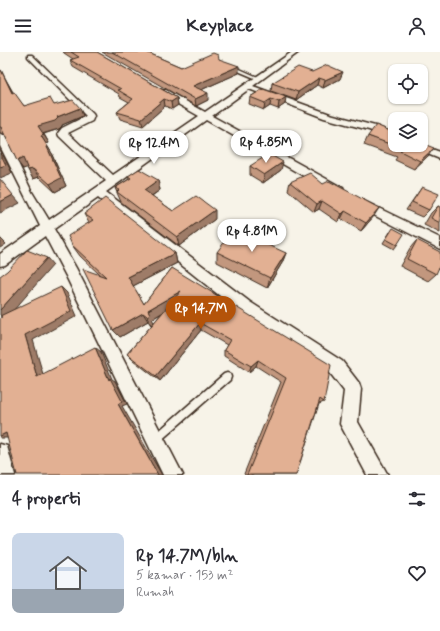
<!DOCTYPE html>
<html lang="id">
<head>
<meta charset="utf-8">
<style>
	body { margin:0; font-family:Mynerve,sans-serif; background:#f7f7f7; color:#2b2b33; height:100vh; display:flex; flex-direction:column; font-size:15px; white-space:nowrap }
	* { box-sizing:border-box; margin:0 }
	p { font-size:13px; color:#7c7c81 }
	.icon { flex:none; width:22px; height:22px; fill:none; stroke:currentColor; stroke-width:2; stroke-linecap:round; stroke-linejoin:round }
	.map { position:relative; height:423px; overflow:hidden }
	.sheet { display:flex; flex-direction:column; background:#fff; flex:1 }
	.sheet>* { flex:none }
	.controls { position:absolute; left:388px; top:12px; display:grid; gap:8px }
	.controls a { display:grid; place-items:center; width:40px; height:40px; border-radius:8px; background:#fff; box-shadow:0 1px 3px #0004; font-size:20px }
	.price { position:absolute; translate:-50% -34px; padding:0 9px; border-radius:14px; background:#fff; color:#222; font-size:13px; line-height:26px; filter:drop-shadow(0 1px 2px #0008) }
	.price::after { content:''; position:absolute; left:50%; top:24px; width:12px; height:9px; margin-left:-6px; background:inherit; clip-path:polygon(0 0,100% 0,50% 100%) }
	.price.on { background:#b45309; color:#fff }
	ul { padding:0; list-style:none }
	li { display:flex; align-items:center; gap:12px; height:100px; padding:0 12px }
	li+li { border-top:1px solid #e1e1e2 }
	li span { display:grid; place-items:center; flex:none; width:112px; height:80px; border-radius:8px; color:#555 }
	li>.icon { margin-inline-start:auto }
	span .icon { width:48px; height:48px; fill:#fffc; stroke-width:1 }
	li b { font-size:17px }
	h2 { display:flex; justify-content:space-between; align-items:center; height:48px; padding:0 12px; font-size:17px }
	header { display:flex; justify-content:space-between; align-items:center; height:52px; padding:0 12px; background:#fff; font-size:18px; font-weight:700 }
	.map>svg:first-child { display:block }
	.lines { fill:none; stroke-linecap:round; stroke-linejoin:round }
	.service-casing { stroke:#3b2a1e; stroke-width:3 }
	.minor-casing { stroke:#3b2a1e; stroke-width:3 }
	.service { fill:#f7f3e8; fill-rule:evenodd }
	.minor { fill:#f7f3e8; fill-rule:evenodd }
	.wall { fill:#c2977e; stroke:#3b2a1e }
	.shaded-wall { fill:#9e7b67; stroke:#3b2a1e }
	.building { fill:#e2b093; stroke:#3b2a1e }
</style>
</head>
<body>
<header><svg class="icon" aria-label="menu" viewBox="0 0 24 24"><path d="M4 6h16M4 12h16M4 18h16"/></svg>Keyplace<svg class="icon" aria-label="person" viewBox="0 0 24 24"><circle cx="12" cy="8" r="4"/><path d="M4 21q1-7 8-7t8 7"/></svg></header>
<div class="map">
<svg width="440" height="423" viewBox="0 0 440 423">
	<rect width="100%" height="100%" fill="#f7f3e8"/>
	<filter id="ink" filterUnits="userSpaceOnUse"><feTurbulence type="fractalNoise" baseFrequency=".025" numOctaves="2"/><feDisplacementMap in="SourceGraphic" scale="8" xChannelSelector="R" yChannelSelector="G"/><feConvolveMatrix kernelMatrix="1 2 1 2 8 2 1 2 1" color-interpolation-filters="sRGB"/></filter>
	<g filter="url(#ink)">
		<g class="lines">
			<defs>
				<g id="service">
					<path d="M231 14H233L260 26 257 27 231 16Z"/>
					<path d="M227 321 230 322 231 325 230 328 159 390 156 391 153 390 152 387 153 384 224 322Z"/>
				</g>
				<g id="minor">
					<path d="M292 0H299L253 34 330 62 375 74 395 82V88L369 78 324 66 249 37 212 64 343 136 344 139 343 142H335L206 68 106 140 250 250 342 309 359 331 361 337 358 370 388 423H367L340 372 344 339 330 321 240 260 98 146 54 177 76 216 183 423H163L66 224 45 184 5 213 0 214V202L40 174 0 94V81L5 84 32 140 49 168 106 129 59 84 58 81 62 76 86 64 28 5V3H32L93 62 94 64 92 69 68 81 113 123 199 64 160 42V38H166L205 60Z"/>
					<path d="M408 93H421L440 100V107L410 95Z"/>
					<path d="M362 148 440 186V197L358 155 356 152 358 149Z"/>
					<path d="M0 392 7 394 15 423H0Z"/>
				</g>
			</defs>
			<use href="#service" class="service-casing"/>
			<use href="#minor" class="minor-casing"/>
			<use href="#service" class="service"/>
			<use href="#minor" class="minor"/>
		</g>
		<g class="wall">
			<path d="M63 0H97L177 46 178 53 172 57 165 54 143 74 120 67 117 60 129 50 120 45 119 42 73 15 70 8 73 7 64 1Z"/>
			<path d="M102 0H146L181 15 219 7 239 21 201 38 208 48 196 54Z"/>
			<path d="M0 18 5 26 13 40 24 54 54 53 83 64 62 73V74L59 77 44 82 49 91 46 92 53 103H52L66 134 55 140 39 125 33 127 27 115 23 117 4 82 0 81Z"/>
			<path d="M312 20 340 27 323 36 317 33 296 48 271 39 272 31Z"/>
			<path d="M263 37 285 52 278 57 270 54 264 58 249 52 250 45Z"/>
			<path d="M368 84 428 104 414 117 395 108 397 105 364 93Z"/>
			<path d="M250 114 281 118 263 131 250 123Z"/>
			<path d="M128 124 158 128 160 138 152 144 173 159 215 167 179 194 121 150 115 136 129 127Z"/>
			<path d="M290 130 323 132 374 164 361 179 341 167 338 170 319 157 314 160 288 138Z"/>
			<path d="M422 135 429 158 422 165 406 158Z"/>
			<path d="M438 154 440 155V181L424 173 431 161Z"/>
			<path d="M84 162 175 201 177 211 133 234 144 252 172 216 324 350 319 352 296 423H245L244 422 281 330 256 314 249 320 224 304V298L227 293 201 278 160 329 133 308 127 302 162 261 152 267 151 273 148 269 120 285 100 223 80 204 72 193 89 171Z"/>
			<path d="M390 180 397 193 394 197 383 191Z"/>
			<path d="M417 188 436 222 428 229 400 214 410 196Z"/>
			<path d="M217 200 286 201 282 211 267 236 217 210Z"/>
		</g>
		<g class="shaded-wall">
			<path d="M239 14V21L194 41 193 34Z"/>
			<path d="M1 18 5 26 17 49 12 41Z"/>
			<path d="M343 20 340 27 323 36 325 28Z"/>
			<path d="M319 26 317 33 296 48 298 40Z"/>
			<path d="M208 41V48L196 54 195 47Z"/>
			<path d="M286 45 285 52 278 57 279 50Z"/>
			<path d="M177 46 178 53 172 57 171 50Z"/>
			<path d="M164 47 165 54 143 74 141 67Z"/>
			<path d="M271 47 270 54 264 58 265 51Z"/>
			<path d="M80 56 83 64 62 73V74L59 77 42 82 38 74 57 65Z"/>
			<path d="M44 83 49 91 46 92 41 84Z"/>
			<path d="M47 95H48L53 103H52L66 134 55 140 50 132Z"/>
			<path d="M434 96 428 104 414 117 420 109Z"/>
			<path d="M0 97 12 121 0 126Z"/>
			<path d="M23 106 29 115 23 117 17 109Z"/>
			<path d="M283 110 281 118 263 131 264 123Z"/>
			<path d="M33 117 39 125 33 127 28 118Z"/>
			<path d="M158 128 160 138 147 147 144 138Z"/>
			<path d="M13 143 20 151 0 161V150Z"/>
			<path d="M322 149 319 157 314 160 317 152Z"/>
			<path d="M379 156 374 164 361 179 366 171Z"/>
			<path d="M215 158V167L179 194 177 185Z"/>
			<path d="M345 159 341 167 338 170 342 162Z"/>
			<path d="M0 186 6 192 0 196Z"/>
			<path d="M175 201 177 211 133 234 128 225Z"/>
			<path d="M286 201 282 211 267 236 270 226Z"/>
			<path d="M47 206 53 213 6 267 0 263V258Z"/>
			<path d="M61 235 67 241 77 264 33 288 45 329 37 325 25 283Z"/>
			<path d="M181 239 183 248 152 267 154 270 151 273 147 264 148 258Z"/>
			<path d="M143 261 148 269 120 285 113 278Z"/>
			<path d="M200 271 201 278 160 329 156 324Z"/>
			<path d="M95 295 101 300 112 327 115 329 127 352 122 354 162 423H158L118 352 109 328Z"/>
			<path d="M258 308 256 314 249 320 251 314Z"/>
			<path d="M6 381 8 386H0V384Z"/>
		</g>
		<g class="building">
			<path d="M71 0H97L177 46 171 50 164 47 141 67 117 60 133 47 118 38 121 37 70 8 79 5Z"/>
			<path d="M112 0H146L181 15 213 1 218 3 219 7 239 14 193 34 208 41 195 47Z"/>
			<path d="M327 13 343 20 325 28 319 26 298 40 272 31 298 15 312 20Z"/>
			<path d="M0 18H1L12 41 14 40 24 54 50 46 54 53 73 48 80 56 57 65 58 66 55 69 38 74 44 83 41 84 48 95H47L61 126 50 132 33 117 28 118 23 106 17 109 1 75H0Z"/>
			<path d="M263 37 286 45 279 50 271 47 265 51 250 45Z"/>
			<path d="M376 73 395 81V93H421V91L434 96 420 109 400 99 403 97 368 84Z"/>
			<path d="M0 101 6 113 0 115Z"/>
			<path d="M269 102 283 110 264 123 250 114Z"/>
			<path d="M139 117 158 128 144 138 173 159 196 144 215 158 177 185 117 140 119 138 115 136 131 126 128 124Z"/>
			<path d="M310 121 323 132 329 129 379 156 366 171 345 159 342 162 322 149 317 152 290 130Z"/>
			<path d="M0 127 13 143 0 150Z"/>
			<path d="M422 135 439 142 429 158 412 150Z"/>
			<path d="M105 146 175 201 128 225 144 252 172 216 331 313 324 350 320 347 296 423H247L286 326 258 308 251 314 224 298 230 288 200 271 156 324 127 302 181 239 148 258 150 262 147 264 143 261 113 278 83 217 106 225 72 193 68 184 93 168 84 162Z"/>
			<path d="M438 154 440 155V171L431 166Z"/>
			<path d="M393 176 404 182 397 193 386 187Z"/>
			<path d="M234 177 286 201 270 226 217 200Z"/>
			<path d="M417 188 440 200V213L436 222 407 207Z"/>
			<path d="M27 198 47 206 0 258V224L7 219Z"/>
			<path d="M61 235 71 259 25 283 37 325 95 295 109 328 110 326 122 349 118 352 158 423H17L6 381 0 384V266L2 265 0 264Z"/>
		</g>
	</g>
</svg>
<div class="controls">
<a><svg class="icon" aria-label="locate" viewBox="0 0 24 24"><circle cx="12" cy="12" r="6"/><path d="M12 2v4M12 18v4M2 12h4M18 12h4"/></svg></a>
<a><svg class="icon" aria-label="layers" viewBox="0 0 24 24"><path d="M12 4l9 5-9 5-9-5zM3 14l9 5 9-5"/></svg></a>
</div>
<b class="price" style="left:266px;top:112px">Rp 4.85M</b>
<b class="price" style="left:154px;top:113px">Rp 12.4M</b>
<b class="price" style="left:252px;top:201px">Rp 4.81M</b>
<b class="price on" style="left:201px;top:278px">Rp 14.7M</b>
</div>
<section class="sheet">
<h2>4 properti<svg class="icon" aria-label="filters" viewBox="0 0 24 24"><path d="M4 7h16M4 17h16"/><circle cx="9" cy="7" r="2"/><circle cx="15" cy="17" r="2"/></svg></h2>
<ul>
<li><span style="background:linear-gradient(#c9d6e8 70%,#9aa5b1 0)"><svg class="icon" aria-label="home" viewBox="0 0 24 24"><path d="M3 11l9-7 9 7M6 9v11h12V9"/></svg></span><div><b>Rp 14.7M/bln</b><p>5 kamar · 153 m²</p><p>Rumah</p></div><svg class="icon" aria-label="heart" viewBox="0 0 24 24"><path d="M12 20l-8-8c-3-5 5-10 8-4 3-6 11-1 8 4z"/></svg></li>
</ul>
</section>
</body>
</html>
